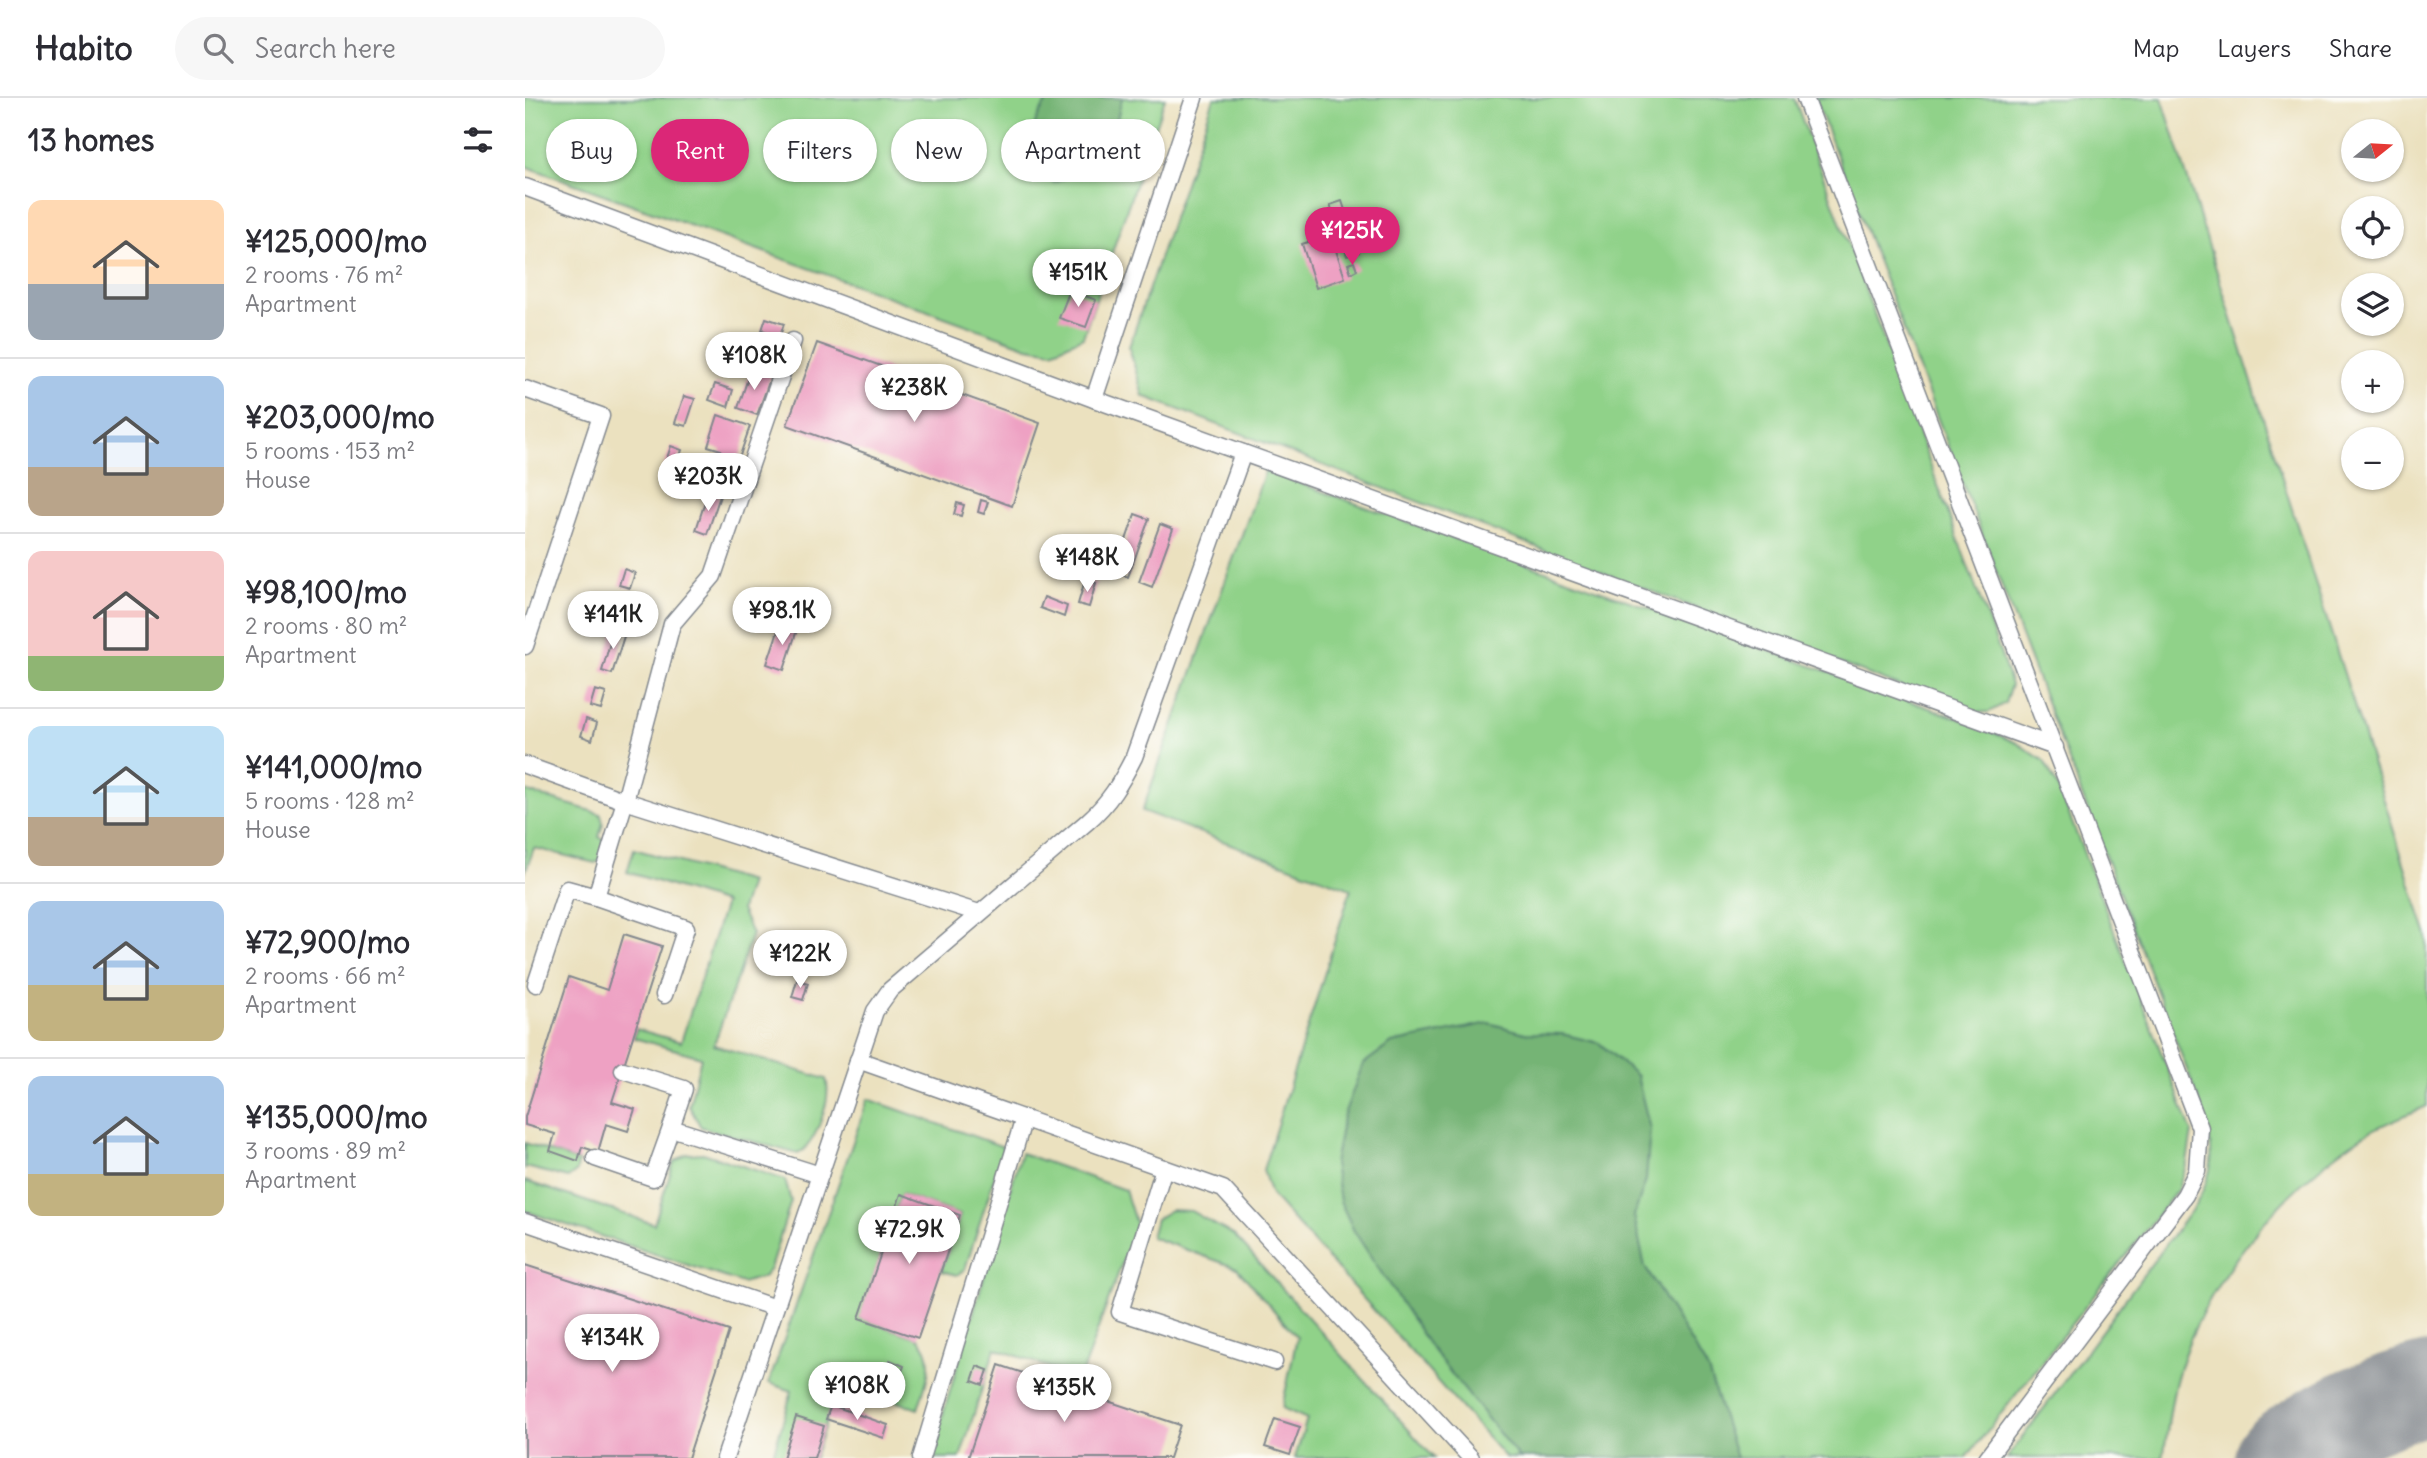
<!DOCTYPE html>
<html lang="en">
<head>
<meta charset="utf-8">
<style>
	body { margin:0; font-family:Delius,sans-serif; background:#f7f7f7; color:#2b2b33; height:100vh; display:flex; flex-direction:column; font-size:26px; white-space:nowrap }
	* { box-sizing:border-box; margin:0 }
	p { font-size:23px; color:#7c7c81 }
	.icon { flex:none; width:38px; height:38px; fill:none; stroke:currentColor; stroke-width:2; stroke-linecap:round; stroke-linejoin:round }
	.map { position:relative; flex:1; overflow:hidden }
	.sheet { display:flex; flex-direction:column; background:#fff; width:525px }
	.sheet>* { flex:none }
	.hud { position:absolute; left:21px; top:21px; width:665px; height:63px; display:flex; gap:14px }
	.needle { width:46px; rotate:72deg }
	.fabs { position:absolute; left:1816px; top:21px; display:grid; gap:14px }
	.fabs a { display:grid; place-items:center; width:63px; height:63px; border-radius:50%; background:#fff; box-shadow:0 2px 5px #0004; font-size:35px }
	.price { position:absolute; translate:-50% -60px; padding:0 16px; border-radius:24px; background:#fff; color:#222; font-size:23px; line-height:46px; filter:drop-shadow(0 2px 4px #0008) }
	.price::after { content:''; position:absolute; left:50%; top:42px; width:21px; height:16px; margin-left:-10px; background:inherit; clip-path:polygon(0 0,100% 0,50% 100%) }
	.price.current { background:#db2777; color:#fff }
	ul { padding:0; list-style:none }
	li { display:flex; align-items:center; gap:21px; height:175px; padding:0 28px }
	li+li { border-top:2px solid #e1e1e2 }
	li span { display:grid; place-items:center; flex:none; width:196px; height:140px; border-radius:14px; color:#555 }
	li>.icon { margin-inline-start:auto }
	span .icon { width:84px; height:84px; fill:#fffc; stroke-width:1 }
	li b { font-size:30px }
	h2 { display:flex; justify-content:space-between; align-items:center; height:84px; padding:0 28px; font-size:30px }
	.chip { padding:0 24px; border-radius:32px; background:#fff; box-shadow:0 2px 5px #0004; font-size:24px; line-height:63px }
	.chip.current { background:#db2777; color:#fff }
	header { display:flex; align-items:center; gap:42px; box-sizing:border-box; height:98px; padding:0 35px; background:#fff; border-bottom:2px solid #e1e1e2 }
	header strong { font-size:33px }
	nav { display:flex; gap:38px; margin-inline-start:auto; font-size:24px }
	.search { width:490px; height:63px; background:#f7f7f7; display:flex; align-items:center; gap:18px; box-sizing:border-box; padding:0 24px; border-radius:38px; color:#7c7c81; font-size:26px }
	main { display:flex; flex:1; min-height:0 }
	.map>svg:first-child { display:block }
	.green { fill:#90d289; stroke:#568074; stroke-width:2 }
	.forest { fill:#74b475; stroke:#48726a; stroke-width:2 }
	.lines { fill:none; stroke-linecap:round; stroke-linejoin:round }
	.taxiway { stroke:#83888e; stroke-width:93 }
	.building { fill:#eea1c3 }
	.lane-casing { stroke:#83888e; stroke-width:19 }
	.lane { stroke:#fff; stroke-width:16 }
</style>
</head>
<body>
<header>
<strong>Habito</strong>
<div class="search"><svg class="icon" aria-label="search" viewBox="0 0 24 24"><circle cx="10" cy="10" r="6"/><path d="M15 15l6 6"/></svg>Search here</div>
<nav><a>Map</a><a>Layers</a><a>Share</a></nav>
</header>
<main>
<section class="sheet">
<h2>13 homes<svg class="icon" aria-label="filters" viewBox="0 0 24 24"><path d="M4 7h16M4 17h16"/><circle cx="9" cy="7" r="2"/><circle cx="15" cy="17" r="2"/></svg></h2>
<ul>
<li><span style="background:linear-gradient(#ffd9b3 60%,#9aa5b1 0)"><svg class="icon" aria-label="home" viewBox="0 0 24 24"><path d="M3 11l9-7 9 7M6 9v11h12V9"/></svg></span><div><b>¥125,000/mo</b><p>2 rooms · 76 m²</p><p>Apartment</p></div></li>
<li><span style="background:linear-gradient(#a9c7e8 65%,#b9a48a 0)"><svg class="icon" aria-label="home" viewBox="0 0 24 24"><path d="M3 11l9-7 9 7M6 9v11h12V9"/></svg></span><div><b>¥203,000/mo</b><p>5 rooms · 153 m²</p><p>House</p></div></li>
<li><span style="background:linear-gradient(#f6c9c9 75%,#8fb573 0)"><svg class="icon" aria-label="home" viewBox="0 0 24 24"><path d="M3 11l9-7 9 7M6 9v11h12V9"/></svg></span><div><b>¥98,100/mo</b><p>2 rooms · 80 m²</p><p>Apartment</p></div></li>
<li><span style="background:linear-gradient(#bfe0f5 65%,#b9a48a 0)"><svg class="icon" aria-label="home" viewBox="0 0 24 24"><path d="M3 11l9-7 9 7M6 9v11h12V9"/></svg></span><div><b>¥141,000/mo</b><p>5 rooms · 128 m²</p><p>House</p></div></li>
<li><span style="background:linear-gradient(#a9c7e8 60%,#c2b280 0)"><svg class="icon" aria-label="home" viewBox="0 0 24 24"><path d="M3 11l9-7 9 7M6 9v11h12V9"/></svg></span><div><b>¥72,900/mo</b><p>2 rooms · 66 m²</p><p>Apartment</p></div></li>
<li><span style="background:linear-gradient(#a9c7e8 70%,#c2b280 0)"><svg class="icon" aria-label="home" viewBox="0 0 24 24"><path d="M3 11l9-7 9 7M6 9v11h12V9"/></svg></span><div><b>¥135,000/mo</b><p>3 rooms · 89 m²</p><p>Apartment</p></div></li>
</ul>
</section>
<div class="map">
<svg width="1902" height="1360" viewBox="0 0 1902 1360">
	<rect width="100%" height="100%" fill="#fdfcf7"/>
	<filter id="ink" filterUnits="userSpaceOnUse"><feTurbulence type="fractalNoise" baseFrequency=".0143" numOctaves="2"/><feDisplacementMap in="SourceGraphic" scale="14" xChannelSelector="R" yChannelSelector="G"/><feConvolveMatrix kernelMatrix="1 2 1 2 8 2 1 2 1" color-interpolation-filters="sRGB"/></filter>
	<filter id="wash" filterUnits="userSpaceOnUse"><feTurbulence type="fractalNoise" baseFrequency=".00686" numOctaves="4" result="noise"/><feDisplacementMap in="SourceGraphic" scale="28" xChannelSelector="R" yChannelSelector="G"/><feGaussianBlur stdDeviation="1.57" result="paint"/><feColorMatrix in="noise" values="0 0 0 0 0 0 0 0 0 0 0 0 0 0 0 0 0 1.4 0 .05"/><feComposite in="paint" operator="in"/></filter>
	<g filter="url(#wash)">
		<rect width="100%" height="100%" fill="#ebe1bf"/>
		<g class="green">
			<path d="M0 0H640L558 239 528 253 503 249 0 68Z"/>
			<path d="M689 0H1269L1476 557 1486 587 1480 605 1464 614 1444 615 618 298 604 249Z"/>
			<path d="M1290 0H1637L1902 838V1008C1882 1017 1858 1025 1839 1037 1759 1088 1679 1184 1653 1276 1645 1303 1643 1332 1638 1360H1482L1671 1106C1691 1069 1689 1057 1679 1016Z"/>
			<path d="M740 373 1438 622 1492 645 1519 663 1534 691 1667 1034 1662 1065 1653 1091 1441 1360H981L746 1097 738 1072 826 791 617 713Z"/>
			<path d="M0 693 76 716 78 725 74 739 80 742 76 762 70 765 9 750 0 775Z"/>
			<path d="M109 751 225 784 216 812 227 836 189 947 301 981C307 1001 291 1046 273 1056L176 1029 164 1008 176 959 109 940 111 931 156 944 200 805 102 774Z"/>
			<path d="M343 1001 479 1049 440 1171 432 1177 416 1173 435 1117 376 1096 335 1220 393 1240C414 1261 400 1287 393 1311L314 1284 289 1360H247L267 1293 244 1285Z"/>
			<path d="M0 1045 53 1063 52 1073 43 1080 1 1069 0 1072Z"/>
			<path d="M178 1055 260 1082 266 1103 245 1171 238 1179 217 1185 0 1113V1083L129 1126 149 1064 162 1056Z"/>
			<path d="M496 1055 600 1092 611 1127 555 1280 470 1250 435 1360H405Z"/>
			<path d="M646 1112 666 1113 710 1138 909 1360H770L782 1321 757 1310 772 1239 712 1170 626 1139 631 1121Z"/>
		</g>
		<g class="forest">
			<path d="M524 0H597L589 34 553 75 529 85C491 61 503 32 524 0Z"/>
			<path d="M964 925 1000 935 1037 936 1074 945 1112 978 1125 1031 1121 1082 1109 1118 1120 1169 1183 1272 1211 1360H994L905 1249 829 1133 815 1103 809 1066 818 1019 838 966 867 945Z"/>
		</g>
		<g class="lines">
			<path class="taxiway" d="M1756 1360C1799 1328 1850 1304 1902 1291"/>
		</g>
		<g id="blocks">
			<g class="building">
				<path d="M817 103 822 118 811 122 805 107Z"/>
				<path d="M828 133 834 154 822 158 815 137Z"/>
				<path d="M806 137 820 180 791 190 777 146Z"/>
				<path d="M829 164 832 172 826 175 823 166Z"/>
				<path d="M545 192 571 202 561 229 534 220Z"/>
				<path d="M241 220 259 226 255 238 237 232Z"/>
				<path d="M292 245 515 325 487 408 262 327Z"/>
				<path d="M226 271 246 278 232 317 213 310Z"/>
				<path d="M190 286 208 292 203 309 184 302Z"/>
				<path d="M159 298 170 301 161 328 150 325Z"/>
				<path d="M193 317 225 328 211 369 192 363 196 352 183 348Z"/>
				<path d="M146 348 157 352 148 379 137 375Z"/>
				<path d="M183 394 195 398 182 436 171 432Z"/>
				<path d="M456 402 463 404 459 416 453 414Z"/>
				<path d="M432 405 439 407 436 418 429 416Z"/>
				<path d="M610 416 624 421 603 479 590 474Z"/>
				<path d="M635 426 648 431 627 489 614 484Z"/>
				<path d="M99 471 110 475 105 490 94 487Z"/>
				<path d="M560 482 571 485 564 509 553 506Z"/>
				<path d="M519 499 542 508 539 519 515 510Z"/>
				<path d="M255 527 272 532 259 572 242 566Z"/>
				<path d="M89 531 100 535 87 576 77 573Z"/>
				<path d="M70 592 81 595 76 612 65 609Z"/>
				<path d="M61 621 72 625 67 642 56 638Z"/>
				<path d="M99 836 137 848 87 1004 110 1011 103 1033 81 1026 73 1054 57 1049 53 1063 25 1053 30 1036 0 1027V1019L44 879 82 892Z"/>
				<path d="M272 882 283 885 278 902 267 899Z"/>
				<path d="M376 1096 435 1117 393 1240 334 1220Z"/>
				<path d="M0 1167 204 1233 163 1360H0Z"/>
				<path d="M365 1262 379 1268 375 1279 361 1274Z"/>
				<path d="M474 1267 655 1327 644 1360H443Z"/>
				<path d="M452 1268 463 1272 458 1287 447 1283Z"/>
				<path d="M306 1307 363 1327 359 1340 301 1321Z"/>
				<path d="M271 1319 299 1328 289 1360H258Z"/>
				<path d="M750 1321 775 1329 765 1357 740 1349Z"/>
			</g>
		</g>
	</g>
	<g filter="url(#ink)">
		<use href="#blocks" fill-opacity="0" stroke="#83888e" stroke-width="2"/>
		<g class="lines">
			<defs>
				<g id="lane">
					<path d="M1280 0 1675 1030 1672 1073 1660 1097 1462 1360"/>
					<path d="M0 89 569 301 1530 649"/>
					<path d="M268 243 188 478 147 526 100 703 454 815"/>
					<path d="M0 291 76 318 0 548"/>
					<path d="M569 301 669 0"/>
					<path d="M0 667 100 703 71 799 161 830 139 897"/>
					<path d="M11 886 42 791 71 799"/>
					<path d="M333 962 698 1091 946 1360"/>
					<path d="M98 972 159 991 146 1030"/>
					<path d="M70 1060 128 1080 146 1030 295 1077"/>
					<path d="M639 1070 595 1214 749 1264"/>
					<path d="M0 1124 250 1210"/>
					<path d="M200 1360 350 913 365 892 562 724C584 705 596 685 609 659L718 355"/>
					<path d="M396 1360 499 1020"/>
				</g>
			</defs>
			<use href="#lane" class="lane-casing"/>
			<use href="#lane" class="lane"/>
		</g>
	</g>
</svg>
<div class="fabs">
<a><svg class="needle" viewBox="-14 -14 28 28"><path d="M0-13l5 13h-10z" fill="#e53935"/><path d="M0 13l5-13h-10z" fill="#7c7c81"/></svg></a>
<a><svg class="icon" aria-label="locate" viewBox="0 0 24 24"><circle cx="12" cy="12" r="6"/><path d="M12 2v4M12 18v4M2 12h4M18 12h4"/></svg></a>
<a><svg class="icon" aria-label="layers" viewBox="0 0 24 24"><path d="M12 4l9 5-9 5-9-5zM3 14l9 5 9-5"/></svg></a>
<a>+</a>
<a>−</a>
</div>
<b class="price current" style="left:827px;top:169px">¥125K</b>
<b class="price" style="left:553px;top:211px">¥151K</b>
<b class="price" style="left:229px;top:294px">¥108K</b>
<b class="price" style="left:389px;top:326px">¥238K</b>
<b class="price" style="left:183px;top:415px">¥203K</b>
<b class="price" style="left:562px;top:496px">¥148K</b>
<b class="price" style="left:257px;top:549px">¥98.1K</b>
<b class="price" style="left:88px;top:553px">¥141K</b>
<b class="price" style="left:275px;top:892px">¥122K</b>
<b class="price" style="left:384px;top:1168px">¥72.9K</b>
<b class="price" style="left:87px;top:1276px">¥134K</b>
<b class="price" style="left:332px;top:1324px">¥108K</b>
<b class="price" style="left:539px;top:1326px">¥135K</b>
<div class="hud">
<a class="chip">Buy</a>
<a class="chip current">Rent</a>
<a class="chip">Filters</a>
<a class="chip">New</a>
<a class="chip">Apartment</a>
</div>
</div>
</main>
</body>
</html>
